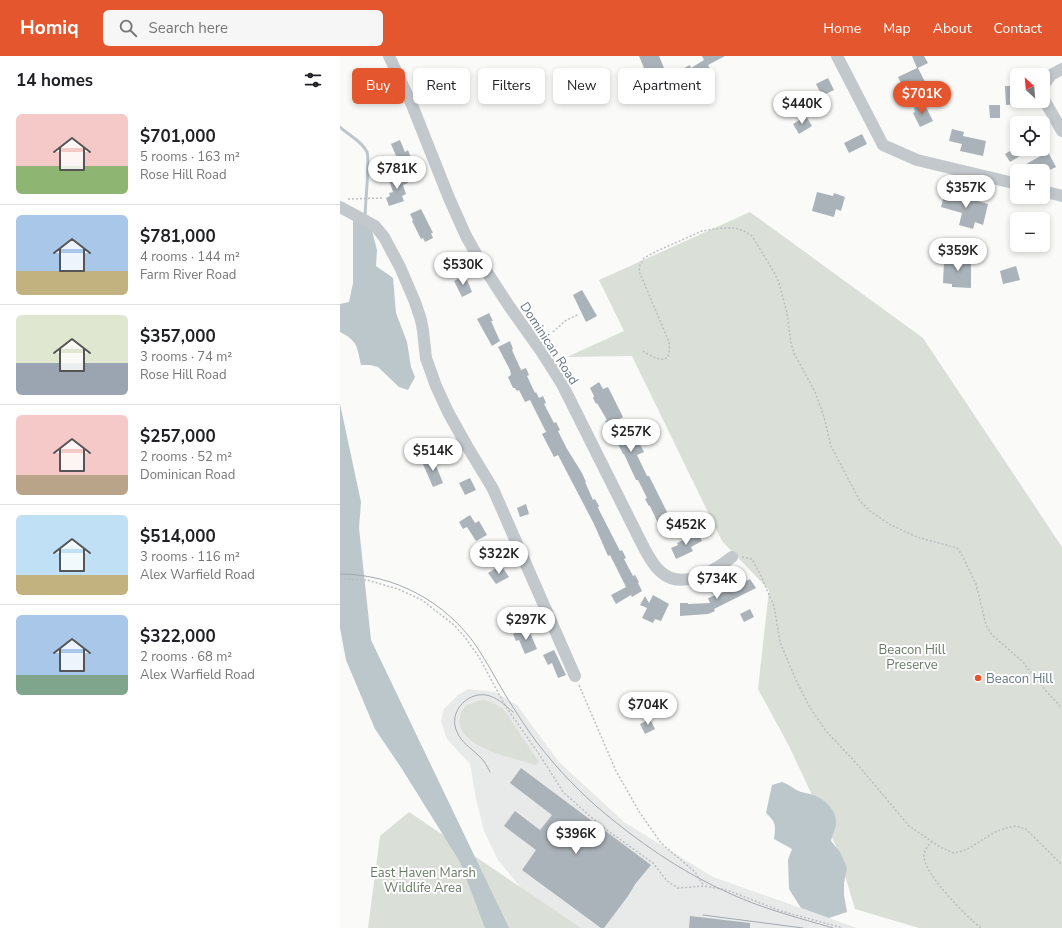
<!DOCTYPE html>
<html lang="en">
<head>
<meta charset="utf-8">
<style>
	body { margin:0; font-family:"Nunito Sans",sans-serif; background:#f6f6f6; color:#202124; height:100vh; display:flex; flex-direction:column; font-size:15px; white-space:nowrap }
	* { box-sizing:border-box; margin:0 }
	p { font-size:13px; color:#757577 }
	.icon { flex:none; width:22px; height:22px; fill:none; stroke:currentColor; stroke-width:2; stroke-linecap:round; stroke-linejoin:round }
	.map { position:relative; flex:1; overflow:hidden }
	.side { display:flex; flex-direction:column; background:#fff; width:340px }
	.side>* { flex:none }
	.top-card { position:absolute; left:12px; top:12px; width:380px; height:36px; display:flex; gap:8px }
	.needle { width:26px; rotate:334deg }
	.controls { position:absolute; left:670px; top:12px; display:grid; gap:8px }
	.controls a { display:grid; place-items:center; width:40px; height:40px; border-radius:6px; background:#fff; box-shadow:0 2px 6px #0003; font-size:20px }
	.price { position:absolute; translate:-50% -34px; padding:0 9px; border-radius:14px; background:#fff; color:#222; font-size:13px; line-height:26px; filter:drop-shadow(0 1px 2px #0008) }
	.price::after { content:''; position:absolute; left:50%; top:24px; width:12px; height:9px; margin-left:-6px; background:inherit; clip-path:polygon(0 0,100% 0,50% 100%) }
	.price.on { background:#e4572e; color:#fff }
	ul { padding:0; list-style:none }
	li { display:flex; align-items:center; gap:12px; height:100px; padding:0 16px }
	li+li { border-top:1px solid #e0e0e0 }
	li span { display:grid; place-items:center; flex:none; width:112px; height:80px; border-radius:6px; color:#555 }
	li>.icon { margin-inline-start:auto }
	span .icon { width:48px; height:48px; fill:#fffc; stroke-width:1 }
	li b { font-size:17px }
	h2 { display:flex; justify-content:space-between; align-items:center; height:48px; padding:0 16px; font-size:17px }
	.chip { padding:0 14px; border-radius:6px; background:#fff; box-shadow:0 2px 6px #0003; font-size:14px; line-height:36px }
	.chip.on { background:#e4572e; color:#fff }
	header { display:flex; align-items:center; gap:24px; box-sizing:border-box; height:56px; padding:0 20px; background:#e4572e; color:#fff }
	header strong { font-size:19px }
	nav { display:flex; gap:22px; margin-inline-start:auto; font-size:14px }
	.search { width:280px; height:36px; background:#f6f6f6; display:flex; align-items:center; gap:10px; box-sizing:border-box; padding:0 14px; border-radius:6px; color:#757577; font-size:15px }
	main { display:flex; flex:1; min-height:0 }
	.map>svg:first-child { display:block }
	.built { fill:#e8e9e9 }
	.green { fill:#dadfd7 }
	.water { fill:#bbc7cb }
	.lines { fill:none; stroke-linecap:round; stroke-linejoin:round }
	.stream { stroke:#bbc7cb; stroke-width:3 }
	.building { fill:#aab3b9 }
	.path { stroke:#bbbfc2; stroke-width:1.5; stroke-dasharray:2 2; stroke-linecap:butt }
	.minor { stroke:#c3c8cc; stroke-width:12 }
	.tram { stroke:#a2aab0; stroke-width:1 }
	.poi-dot { fill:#e4572e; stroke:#fff; stroke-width:1.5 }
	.labels { text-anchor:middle; stroke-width:4; stroke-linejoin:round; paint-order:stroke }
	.street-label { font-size:13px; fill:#657683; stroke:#fff }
	.park-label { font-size:13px; fill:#687a64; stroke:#fff }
	.poi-label { font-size:13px; fill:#657683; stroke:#fff; text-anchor:start }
</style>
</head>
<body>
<header>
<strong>Homiq</strong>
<div class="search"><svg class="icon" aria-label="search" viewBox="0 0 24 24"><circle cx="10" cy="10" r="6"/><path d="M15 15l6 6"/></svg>Search here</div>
<nav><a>Home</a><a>Map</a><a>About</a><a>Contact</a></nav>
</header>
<main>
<section class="side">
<h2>14 homes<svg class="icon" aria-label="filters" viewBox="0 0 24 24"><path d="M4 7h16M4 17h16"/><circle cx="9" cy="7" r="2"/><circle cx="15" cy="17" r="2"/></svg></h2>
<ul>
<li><span style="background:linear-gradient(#f6c9c9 65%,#8fb573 0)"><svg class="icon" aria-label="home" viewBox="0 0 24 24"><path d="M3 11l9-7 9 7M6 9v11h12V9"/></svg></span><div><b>$701,000</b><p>5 rooms · 163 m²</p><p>Rose Hill Road</p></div></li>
<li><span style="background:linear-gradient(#a9c7e8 70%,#c2b280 0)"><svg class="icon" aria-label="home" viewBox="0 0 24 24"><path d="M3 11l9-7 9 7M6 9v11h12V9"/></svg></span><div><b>$781,000</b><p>4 rooms · 144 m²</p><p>Farm River Road</p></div></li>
<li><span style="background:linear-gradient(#dfe7d0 60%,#9aa5b1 0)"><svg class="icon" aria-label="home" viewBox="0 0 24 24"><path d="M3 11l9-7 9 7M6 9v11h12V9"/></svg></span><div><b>$357,000</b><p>3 rooms · 74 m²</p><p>Rose Hill Road</p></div></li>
<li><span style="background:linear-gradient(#f6c9c9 75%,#b9a48a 0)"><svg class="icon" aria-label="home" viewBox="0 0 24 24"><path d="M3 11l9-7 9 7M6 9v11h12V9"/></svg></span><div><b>$257,000</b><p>2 rooms · 52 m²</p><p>Dominican Road</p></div></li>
<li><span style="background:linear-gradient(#bfe0f5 75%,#c2b280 0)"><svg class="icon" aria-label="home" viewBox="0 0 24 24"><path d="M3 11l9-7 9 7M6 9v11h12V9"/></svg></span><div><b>$514,000</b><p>3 rooms · 116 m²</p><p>Alex Warfield Road</p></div></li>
<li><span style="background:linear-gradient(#a9c7e8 75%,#7fa58c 0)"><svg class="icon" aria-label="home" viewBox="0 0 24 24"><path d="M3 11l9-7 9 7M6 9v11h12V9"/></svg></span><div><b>$322,000</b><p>2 rooms · 68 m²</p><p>Alex Warfield Road</p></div></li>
</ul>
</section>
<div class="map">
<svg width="722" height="872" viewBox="0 0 722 872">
	<rect width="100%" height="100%" fill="#fafaf8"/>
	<path class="built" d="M128 633 155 636 177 649 218 705 284 766 373 821 517 872H239L181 832 158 804 144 775 136 743 130 708 107 683 101 665 104 653 118 639Z"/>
	<g class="green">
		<path d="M410 156 583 282 722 491V872H579L515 853 496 790 449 690 418 633 429 534 382 485 292 300 227 301 284 275 259 224Z"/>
		<path d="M142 644C151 645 157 648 165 655L199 706 196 709C176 703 126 693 120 670 119 665 120 660 121 655L127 649Z"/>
		<path d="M69 756 241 872H28L40 780Z"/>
	</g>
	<g class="water">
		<path d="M13 163 31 171 37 194 36 210 53 222 56 257 67 286 71 311 75 321 68 334 59 331 38 311 30 309H21C17 291 18 285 0 276V248L9 246 13 227Z"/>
		<path d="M0 348 21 446 19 472 31 584 169 872H145L120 806 62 713 35 673 6 604 0 572Z"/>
		<path d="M442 726C449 728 453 733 461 736 464 737 467 737 470 738 482 741 497 753 496 767 496 772 492 779 491 785L500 796 507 812 504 827V839L507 856 489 862 461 852 449 833 448 804 452 793 434 783C436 770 436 766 426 757L432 729Z"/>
	</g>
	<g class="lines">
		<path class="stream" d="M0 71C8 79 22 85 27 96 30 105 25 149 25 161"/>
	</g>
	<g class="building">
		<path d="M299 0H319L324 12 307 19Z"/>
		<path d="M362 0H385L368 9 370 13 368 14 369 16 356 23 355 21 341 29 334 17 350 9 351 12 364 4Z"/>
		<path d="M572 0H584L588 7 578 12 586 28 573 35 572 32 565 35 558 21 577 12Z"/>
		<path d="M488 22 494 34 482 40 476 28Z"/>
		<path d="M665 30H677V48L666 49Z"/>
		<path d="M584 47 593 65 580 71 573 57 575 56 574 52Z"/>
		<path d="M649 49H660V62H650Z"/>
		<path d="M466 60 472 70 459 78 453 68Z"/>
		<path d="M612 73 624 76 623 80 646 85 643 100 620 95 622 88 609 85Z"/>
		<path d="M522 78 527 88 509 97 504 87Z"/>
		<path d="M60 84 65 96 68 94 71 102 69 103 73 112 59 117 53 104 57 102 51 88Z"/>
		<path d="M675 92 680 100 670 106 665 98Z"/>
		<path d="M708 96 716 111 706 116V115H689L686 108Z"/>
		<path d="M65 118 68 127 63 129 66 138 62 140 64 145 49 150 46 142 50 140 49 137 53 136 49 124Z"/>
		<path d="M477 136 493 140 494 137 505 141 501 155 496 153 494 161 472 155Z"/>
		<path d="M605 136 648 148 643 169 635 166 633 173 619 169 622 157 601 151Z"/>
		<path d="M81 153 93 177H91L93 182 85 186 83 182 81 183 72 165 73 164 70 158Z"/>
		<path d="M612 199H631V232L612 231V228L603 227 604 206H612Z"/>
		<path d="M676 210 680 224 663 228 660 215Z"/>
		<path d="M125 219 132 236 122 241 114 225Z"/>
		<path d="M242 234 257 260 246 266 233 239Z"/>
		<path d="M149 257 153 265H151L155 274 160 285 152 290 137 263Z"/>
		<path d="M170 285 173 293 172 294 181 314 186 312 189 319 187 320 195 337 196 336 199 342 203 340 206 347 204 348 214 367 216 366 220 374 218 375 227 393 242 417 246 426H245L253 444 255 443 259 450 258 452 280 495 282 494 286 502 284 503 293 520 295 519 299 526 298 527 302 535 292 541 291 539 276 548 271 539 286 531 270 499 268 500 254 468 218 399 214 401 202 378 206 376 190 344 185 346 179 334 177 335 175 332H173L168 321 171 319 170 314 158 291Z"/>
		<path d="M259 326 263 333 268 331 283 361 278 364 287 380 294 377 304 396 297 399 307 420H309L334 470 322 476 310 450H309L305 443 307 442 298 424H296L284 398H283L270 372 269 373 265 365 267 364 257 347 256 348 253 342 254 340 250 332Z"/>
		<path d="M93 402 103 427 93 431 82 406Z"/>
		<path d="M130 422 136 434 125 439 119 427Z"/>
		<path d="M186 448 189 458 180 461 177 452Z"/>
		<path d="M130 459 135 467 139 465 147 479 136 485 127 471 123 473 119 466Z"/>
		<path d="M358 477 362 485 351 491 353 495 336 503 331 492 338 489 337 487Z"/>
		<path d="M161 509 169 521 156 528 148 517Z"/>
		<path d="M410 523 416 532 374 553 375 555 368 558 340 560V547H348V548L370 547 368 542 376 539V540L394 531 393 529 401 525 402 527Z"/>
		<path d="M313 539 329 548 321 565 315 563 313 567 302 562 307 552 300 549 305 540 309 547Z"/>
		<path d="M410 553 414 561 404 566 400 558Z"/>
		<path d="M188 572 197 593 185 598 179 584 176 585 173 578Z"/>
		<path d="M214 594 226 619 218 622 212 607 208 609 203 599Z"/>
		<path d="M310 663 315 673 305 678 300 668Z"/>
		<path d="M181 712 311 809 296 827 288 840 264 872H261L182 814 196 794 164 770 175 755 200 774 212 759 170 727Z"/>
		<path d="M350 860 410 867V872H349Z"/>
	</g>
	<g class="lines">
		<g class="path">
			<path d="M8 143 43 142"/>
			<path d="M213 276 225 265 239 258"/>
			<path d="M303 295C309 299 328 311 329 296 330 293 329 289 329 286L299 215 300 209 304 202 317 195 362 175 382 172H395L404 175 412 180 434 216 439 227 447 257 451 287 454 297 475 336 484 361 491 390 514 434 521 446 530 455 549 468 577 481 617 492 622 499 636 528 646 569 652 579 682 605 706 635 722 652"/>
			<path d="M402 501 412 503 420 518 434 550 440 586 455 622 469 650 486 675 518 709 569 770 600 791 614 797 623 795 631 791 655 776 666 772 676 770 686 773 722 809"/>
			<path d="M0 523 27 524 58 533 82 544 114 569 124 580 139 601 166 651 201 701 223 736 260 769 313 807 327 825 338 832 364 830 387 834 441 855 503 872"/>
			<path d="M239 629 276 715 300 757 321 787 355 816 364 830"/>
			<path d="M592 785C588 790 584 794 584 801 585 819 626 860 641 872"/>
		</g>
		<g class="minor">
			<path d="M49 0 72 49 109 142 126 180 143 210 169 250 201 295 222 328 303 490C308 499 313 510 321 516 342 535 374 515 392 501"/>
			<path d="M497 0 543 89 577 104 677 128"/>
			<path d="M703 30 711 19 722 13"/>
			<path d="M703 42 722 75"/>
			<path d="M703 135 722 140"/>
			<path d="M0 151 35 170 44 181 60 211 75 246 81 264 83 275 86 302 96 330 108 356 127 390 153 433 235 620"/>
		</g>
		<g class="tram">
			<path d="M0 518C55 518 106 546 137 591 152 614 164 639 180 662 200 694 228 725 256 750 297 785 341 816 391 838 424 853 459 862 493 872"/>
			<path d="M150 716C147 710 144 704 139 700 131 692 121 686 117 676 107 655 130 633 150 640 159 643 166 650 173 656"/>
			<path d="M363 859 463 872"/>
		</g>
	</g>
	<circle class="poi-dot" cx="638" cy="622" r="4"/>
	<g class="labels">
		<g class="street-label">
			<text transform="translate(210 287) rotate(57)" y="5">Dominican Road</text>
		</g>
		<g class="park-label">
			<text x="572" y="598">Beacon Hill<tspan x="572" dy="15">Preserve</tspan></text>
			<text x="83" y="821">East Haven Marsh<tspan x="83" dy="15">Wildlife Area</tspan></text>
		</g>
		<g class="poi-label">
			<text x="646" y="627">Beacon Hill</text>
		</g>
	</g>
</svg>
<div class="controls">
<a><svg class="needle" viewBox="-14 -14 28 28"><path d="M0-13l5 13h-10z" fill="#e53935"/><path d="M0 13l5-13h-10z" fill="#757577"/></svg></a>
<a><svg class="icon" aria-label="locate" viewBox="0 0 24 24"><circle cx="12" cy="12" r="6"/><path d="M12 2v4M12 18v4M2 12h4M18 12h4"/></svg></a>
<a>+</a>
<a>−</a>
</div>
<b class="price on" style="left:582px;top:59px">$701K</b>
<b class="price" style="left:462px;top:69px">$440K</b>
<b class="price" style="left:57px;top:134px">$781K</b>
<b class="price" style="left:626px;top:153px">$357K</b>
<b class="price" style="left:618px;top:216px">$359K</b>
<b class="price" style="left:123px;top:230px">$530K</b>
<b class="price" style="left:291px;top:397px">$257K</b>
<b class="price" style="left:93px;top:416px">$514K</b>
<b class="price" style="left:346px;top:490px">$452K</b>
<b class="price" style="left:159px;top:519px">$322K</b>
<b class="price" style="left:377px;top:544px">$734K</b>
<b class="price" style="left:186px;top:585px">$297K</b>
<b class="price" style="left:308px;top:670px">$704K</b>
<b class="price" style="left:236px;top:799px">$396K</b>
<div class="top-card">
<a class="chip on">Buy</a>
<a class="chip">Rent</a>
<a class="chip">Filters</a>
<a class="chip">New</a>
<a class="chip">Apartment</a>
</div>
</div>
</main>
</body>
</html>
